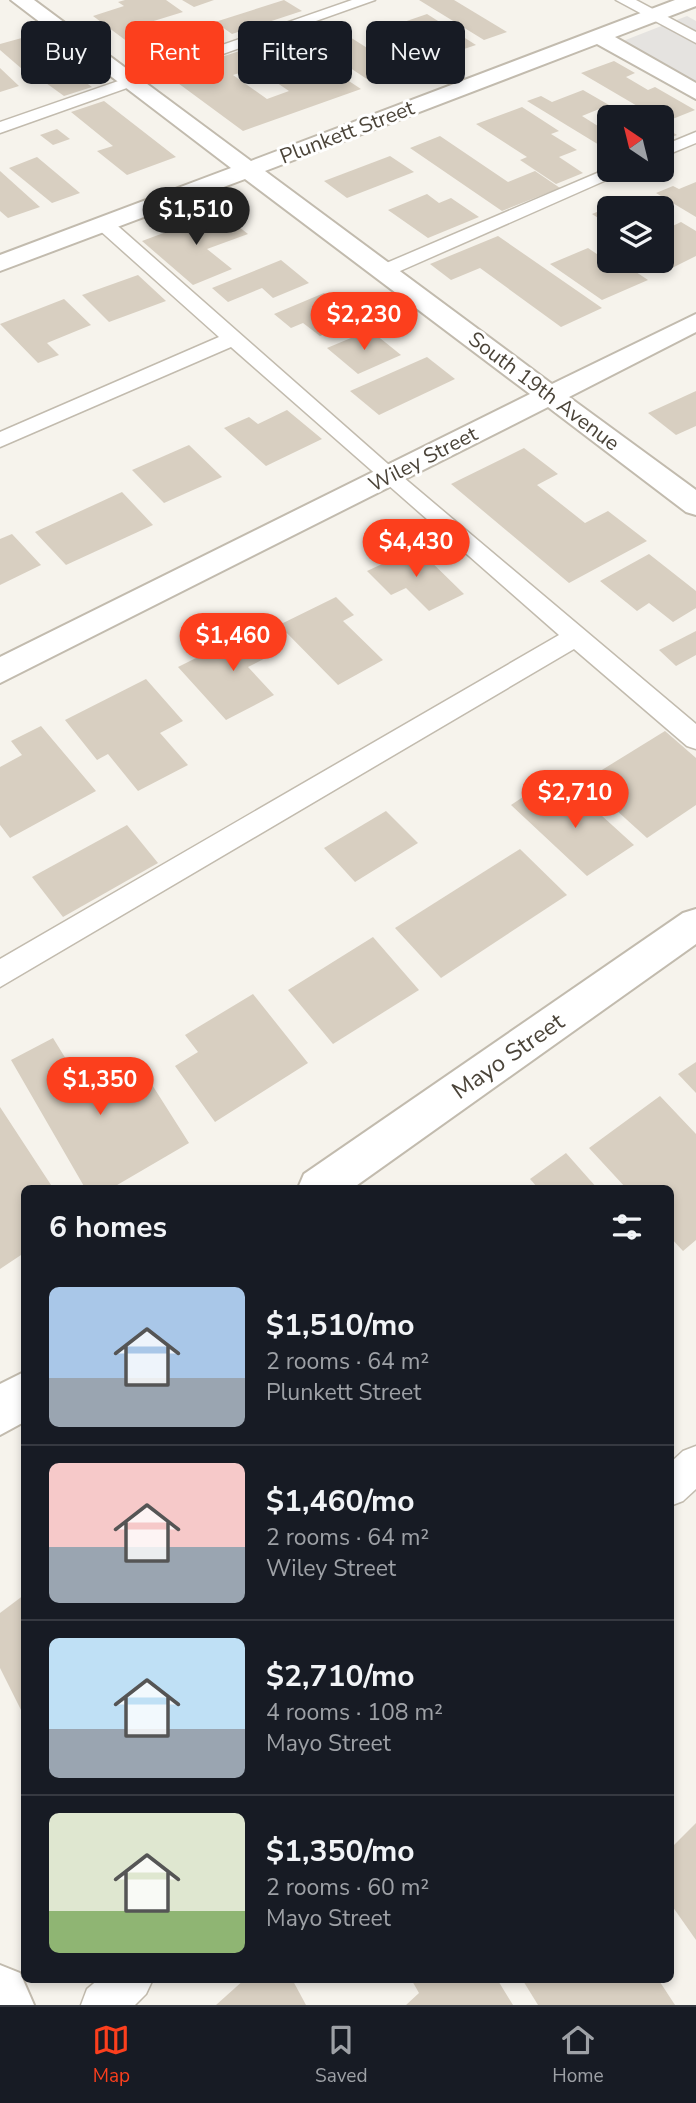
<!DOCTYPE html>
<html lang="en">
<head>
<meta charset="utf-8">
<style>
	body { margin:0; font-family:"Nunito Sans",sans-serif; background:#20242c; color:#f1f3f6; height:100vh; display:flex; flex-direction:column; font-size:26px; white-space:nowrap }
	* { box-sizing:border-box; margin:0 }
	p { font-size:23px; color:#9ea1a6 }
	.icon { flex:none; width:38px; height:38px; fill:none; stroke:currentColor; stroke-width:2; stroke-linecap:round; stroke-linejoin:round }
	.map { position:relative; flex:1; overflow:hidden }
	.side { position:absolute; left:21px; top:1185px; width:653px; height:798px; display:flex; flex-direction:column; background:#171b24; border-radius:10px; box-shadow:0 4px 10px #0003 }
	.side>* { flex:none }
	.hud { position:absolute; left:21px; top:21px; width:654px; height:63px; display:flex; gap:14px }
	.needle { width:46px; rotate:325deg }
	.fabs { position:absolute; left:597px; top:105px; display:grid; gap:14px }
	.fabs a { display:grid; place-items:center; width:77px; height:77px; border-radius:10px; background:#171b24; box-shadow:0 4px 10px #0003; font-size:35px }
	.price { position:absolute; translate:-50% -60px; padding:0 16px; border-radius:24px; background:#fc3f1d; color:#fff; font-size:23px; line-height:46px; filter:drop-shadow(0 2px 4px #0008) }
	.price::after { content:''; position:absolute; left:50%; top:42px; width:21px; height:16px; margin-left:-10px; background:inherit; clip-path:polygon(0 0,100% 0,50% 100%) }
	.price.active { background:#222; color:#fff }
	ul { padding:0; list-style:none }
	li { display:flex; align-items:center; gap:21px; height:175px; padding:0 28px }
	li+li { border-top:2px solid #363941 }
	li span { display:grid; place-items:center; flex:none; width:196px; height:140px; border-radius:10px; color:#555 }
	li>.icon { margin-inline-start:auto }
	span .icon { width:84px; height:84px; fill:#fffc; stroke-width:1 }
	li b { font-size:30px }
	h2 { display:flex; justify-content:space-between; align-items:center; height:84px; padding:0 28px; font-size:30px }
	.chip { padding:0 24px; border-radius:10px; background:#171b24; box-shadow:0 4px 10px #0003; font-size:24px; line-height:63px }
	.chip.active { background:#fc3f1d; color:#fff }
	.tabs { display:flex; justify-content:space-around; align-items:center; height:98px; border-top:2px solid #363941; background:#171b24; font-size:19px; color:#9ea1a6 }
	.tabs a { display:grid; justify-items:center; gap:4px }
	.tabs .active { color:#fc3f1d }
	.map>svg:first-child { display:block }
	.parking { fill:#e5e3e0 }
	.building { fill:#d8cfc1; fill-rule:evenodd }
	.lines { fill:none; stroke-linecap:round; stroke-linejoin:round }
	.lane-casing { stroke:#c2bbae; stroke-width:3 }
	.street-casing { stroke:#c2bbae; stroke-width:4 }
	.lane { fill:#fff; fill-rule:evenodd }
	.street { fill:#fff; fill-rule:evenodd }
	.labels { text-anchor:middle; stroke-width:6; stroke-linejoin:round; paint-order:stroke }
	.far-street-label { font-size:21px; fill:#4b4439; stroke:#fff }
	.street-label { font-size:24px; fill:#4b4439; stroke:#fff }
</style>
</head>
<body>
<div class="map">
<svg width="696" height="2005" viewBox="0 0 696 2005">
	<rect width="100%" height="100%" fill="#f6f3ec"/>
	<path class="parking" d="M687 16 696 21V101L605 48Z"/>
	<g class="building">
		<path d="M125 0H166L183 12 144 24 166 40 180 36 190 43 148 57 93 16 124 6 118 2Z"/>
		<path d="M182 0H214L194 7Z"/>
		<path d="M284 0 302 11 232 34 215 22Z"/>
		<path d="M419 0H454L507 32 484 40Z"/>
		<path d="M427 14 476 45 446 55 398 24Z"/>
		<path d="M331 25 405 72 373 83 300 35Z"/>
		<path d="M29 36 63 65 29 75 0 50V44Z"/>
		<path d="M282 37 361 89 243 131 167 75ZM255 68 289 91 267 99 233 75Z"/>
		<path d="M614 61 635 73 626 77 648 90 655 87 695 110 665 122 662 117H656L581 73Z"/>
		<path d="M0 68 19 86 0 92Z"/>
		<path d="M74 74 92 87 64 96 46 83Z"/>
		<path d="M583 90 609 105 582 116 609 133V151L527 101 541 96 552 102Z"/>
		<path d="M104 101 176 157 127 175 97 151 113 146 71 112Z"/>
		<path d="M522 107 559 131 551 134 577 150 559 157 583 173 556 184 520 160 527 157 476 124Z"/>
		<path d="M662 126 677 135 662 141Z"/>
		<path d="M57 129 70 139 53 145 40 135Z"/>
		<path d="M440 136 508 182 535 171 560 188 502 211 410 148Z"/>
		<path d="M390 156 414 172 347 198 324 181Z"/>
		<path d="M37 157 80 193 52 203 9 168Z"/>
		<path d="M0 171 40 207 8 218 0 211Z"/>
		<path d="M696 182V217L656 193 673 186 679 189Z"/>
		<path d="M427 194 439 203 451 198 479 217 428 238 388 210Z"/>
		<path d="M634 197 651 208H609V225L592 214Z"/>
		<path d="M220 212 248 234 207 249 232 269 193 285 142 241Z"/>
		<path d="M681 222 696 231V256L670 269 657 261H662V231Z"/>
		<path d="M498 236 602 308 561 327 480 268 451 280 430 264Z"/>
		<path d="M588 248 613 265 621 262 648 280 602 300 550 264Z"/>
		<path d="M281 260 309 283 273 298 262 288 228 302 212 288Z"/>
		<path d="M138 275 166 301 109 322 82 295Z"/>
		<path d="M324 293 357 320 320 336 303 323 291 328 274 314Z"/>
		<path d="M64 299 91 325 47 343 59 355 38 363 0 324Z"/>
		<path d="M370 330 401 355 358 374 327 348Z"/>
		<path d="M427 357 455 379 379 415 350 391Z"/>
		<path d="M696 391V426L676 435 648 413Z"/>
		<path d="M287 410 322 439 266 466 224 428 249 417 258 424Z"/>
		<path d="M189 445 222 477 164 503 132 470Z"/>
		<path d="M524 448 558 474 537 485 585 523 608 511 647 541 569 583 451 484Z"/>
		<path d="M122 492 153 525 66 565 35 532Z"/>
		<path d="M12 534 41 565 0 585V539Z"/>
		<path d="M417 548 464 594 429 611 406 588 391 595 367 571Z"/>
		<path d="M649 554 696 591V608L673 622 649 603 637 611 600 581Z"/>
		<path d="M336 597 354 615 343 621 383 660 338 685 279 625Z"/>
		<path d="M260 626 283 649 248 667 274 695 226 720 178 667Z"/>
		<path d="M696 631V655L676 666 659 650Z"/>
		<path d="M146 679 183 721 160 733 188 765 138 791 108 754 97 760 65 720Z"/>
		<path d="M41 726 96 791 10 838 0 825V767L22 755 11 741Z"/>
		<path d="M665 731 696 758V805L647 838 584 781Z"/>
		<path d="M535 789 557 809 579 795 634 845 587 876 511 805Z"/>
		<path d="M386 811 418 843 355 882 324 848Z"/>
		<path d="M127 825 158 863 63 917 32 877Z"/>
		<path d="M520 849 567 895 441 978 395 928Z"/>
		<path d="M373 937 419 990 333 1044 288 990Z"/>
		<path d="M253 994 308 1063 215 1122 175 1066 198 1052 185 1035Z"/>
		<path d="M53 1038 77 1077 97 1066 110 1087 142 1069 189 1143 112 1188H85L11 1060Z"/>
		<path d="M696 1062V1093L678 1074Z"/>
		<path d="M660 1096 696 1134V1240L683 1251 670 1237V1188H626L589 1148Z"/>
		<path d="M0 1107 53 1188H24V1253L0 1269Z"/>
		<path d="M566 1153 597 1188H538L530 1179Z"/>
		<path d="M24 1595V1716L0 1668V1613Z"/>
		<path d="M696 1823V1940L670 1903V1849Z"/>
		<path d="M245 1979H292L306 2005H216Z"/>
		<path d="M411 1979H497L513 2005H406L419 1993Z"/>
		<path d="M522 1979H658L675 2005H538Z"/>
	</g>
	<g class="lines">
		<defs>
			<g id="lane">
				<path d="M352 0H375L0 133V122Z"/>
				<path d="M616 0H636L696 32V43Z"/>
				<path d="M696 132V143L662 157V146Z"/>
				<path d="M609 168 629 170 391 275H377L374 271 377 267Z"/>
				<path d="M104 218 111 220 397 472 696 724V749L687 746 574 649 0 987V959L559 635 231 347 0 447V432L219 337 97 228 95 224 97 220Z"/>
				<path d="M696 1446V1489L683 1501 670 1506V1463L683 1451Z"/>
				<path d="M99 1979H153L146 1994 135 2005H81L87 1989Z"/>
			</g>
			<g id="street">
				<path d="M11 0H34L251 161 675 0H696V6L615 37 696 83V99L597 44 265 171 552 384 696 314V332L569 397 696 490V515L686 512 548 407 0 683V657L530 394 245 179 0 271V255L231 168Z"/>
				<path d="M696 909V944L353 1188H298L304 1174 683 913Z"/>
				<path d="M24 1372V1422L0 1435V1384Z"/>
				<path d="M0 1965 20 1973 34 2005H0Z"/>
			</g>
		</defs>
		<use href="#lane" class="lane-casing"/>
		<use href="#street" class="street-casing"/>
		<use href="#lane" class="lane"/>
		<use href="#street" class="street"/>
	</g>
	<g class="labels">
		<g class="far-street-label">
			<text transform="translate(347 132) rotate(-21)" y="7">Plunkett Street</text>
			<text transform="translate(544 391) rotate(37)" y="7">South 19th Avenue</text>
			<text transform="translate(423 459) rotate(-27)" y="7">Wiley Street</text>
		</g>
		<g class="street-label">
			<text transform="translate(508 1056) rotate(-35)" y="8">Mayo Street</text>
		</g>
	</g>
</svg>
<div class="fabs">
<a><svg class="needle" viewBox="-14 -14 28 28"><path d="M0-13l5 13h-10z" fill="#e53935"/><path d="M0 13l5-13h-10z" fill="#9ea1a6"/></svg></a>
<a><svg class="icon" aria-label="layers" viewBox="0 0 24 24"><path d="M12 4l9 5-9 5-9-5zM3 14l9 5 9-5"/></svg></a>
</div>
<b class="price active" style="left:196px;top:247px">$1,510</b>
<b class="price" style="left:364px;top:352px">$2,230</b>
<b class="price" style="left:416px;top:579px">$4,430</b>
<b class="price" style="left:233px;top:673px">$1,460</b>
<b class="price" style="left:575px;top:830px">$2,710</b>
<b class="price" style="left:100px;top:1117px">$1,350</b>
<div class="hud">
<a class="chip">Buy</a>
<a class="chip active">Rent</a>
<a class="chip">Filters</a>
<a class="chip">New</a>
</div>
<section class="side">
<h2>6 homes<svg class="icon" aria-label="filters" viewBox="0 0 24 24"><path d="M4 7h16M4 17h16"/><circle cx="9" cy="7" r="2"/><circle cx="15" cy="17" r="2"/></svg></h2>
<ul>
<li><span style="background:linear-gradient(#a9c7e8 65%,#9aa5b1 0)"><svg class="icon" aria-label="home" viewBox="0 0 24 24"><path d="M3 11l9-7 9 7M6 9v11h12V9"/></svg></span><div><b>$1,510/mo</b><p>2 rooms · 64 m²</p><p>Plunkett Street</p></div></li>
<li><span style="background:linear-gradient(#f6c9c9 60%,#9aa5b1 0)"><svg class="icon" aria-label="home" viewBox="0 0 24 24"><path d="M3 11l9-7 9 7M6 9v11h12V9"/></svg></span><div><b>$1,460/mo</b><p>2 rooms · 64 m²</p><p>Wiley Street</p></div></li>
<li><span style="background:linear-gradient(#bfe0f5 65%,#9aa5b1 0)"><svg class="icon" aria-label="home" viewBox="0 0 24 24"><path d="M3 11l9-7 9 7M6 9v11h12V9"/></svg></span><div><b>$2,710/mo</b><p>4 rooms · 108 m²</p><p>Mayo Street</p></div></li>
<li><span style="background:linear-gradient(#dfe7d0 70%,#8fb573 0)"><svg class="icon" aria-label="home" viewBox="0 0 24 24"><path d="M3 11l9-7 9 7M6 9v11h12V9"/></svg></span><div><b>$1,350/mo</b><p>2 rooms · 60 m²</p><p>Mayo Street</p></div></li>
</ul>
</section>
</div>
<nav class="tabs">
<a class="active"><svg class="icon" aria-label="map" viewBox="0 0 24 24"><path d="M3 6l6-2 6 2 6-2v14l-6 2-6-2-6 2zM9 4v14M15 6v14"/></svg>Map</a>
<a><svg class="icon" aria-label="saved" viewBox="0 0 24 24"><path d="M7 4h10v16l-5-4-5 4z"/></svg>Saved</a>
<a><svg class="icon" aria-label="home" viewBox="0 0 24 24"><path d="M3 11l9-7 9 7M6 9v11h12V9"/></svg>Home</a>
</nav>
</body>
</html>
